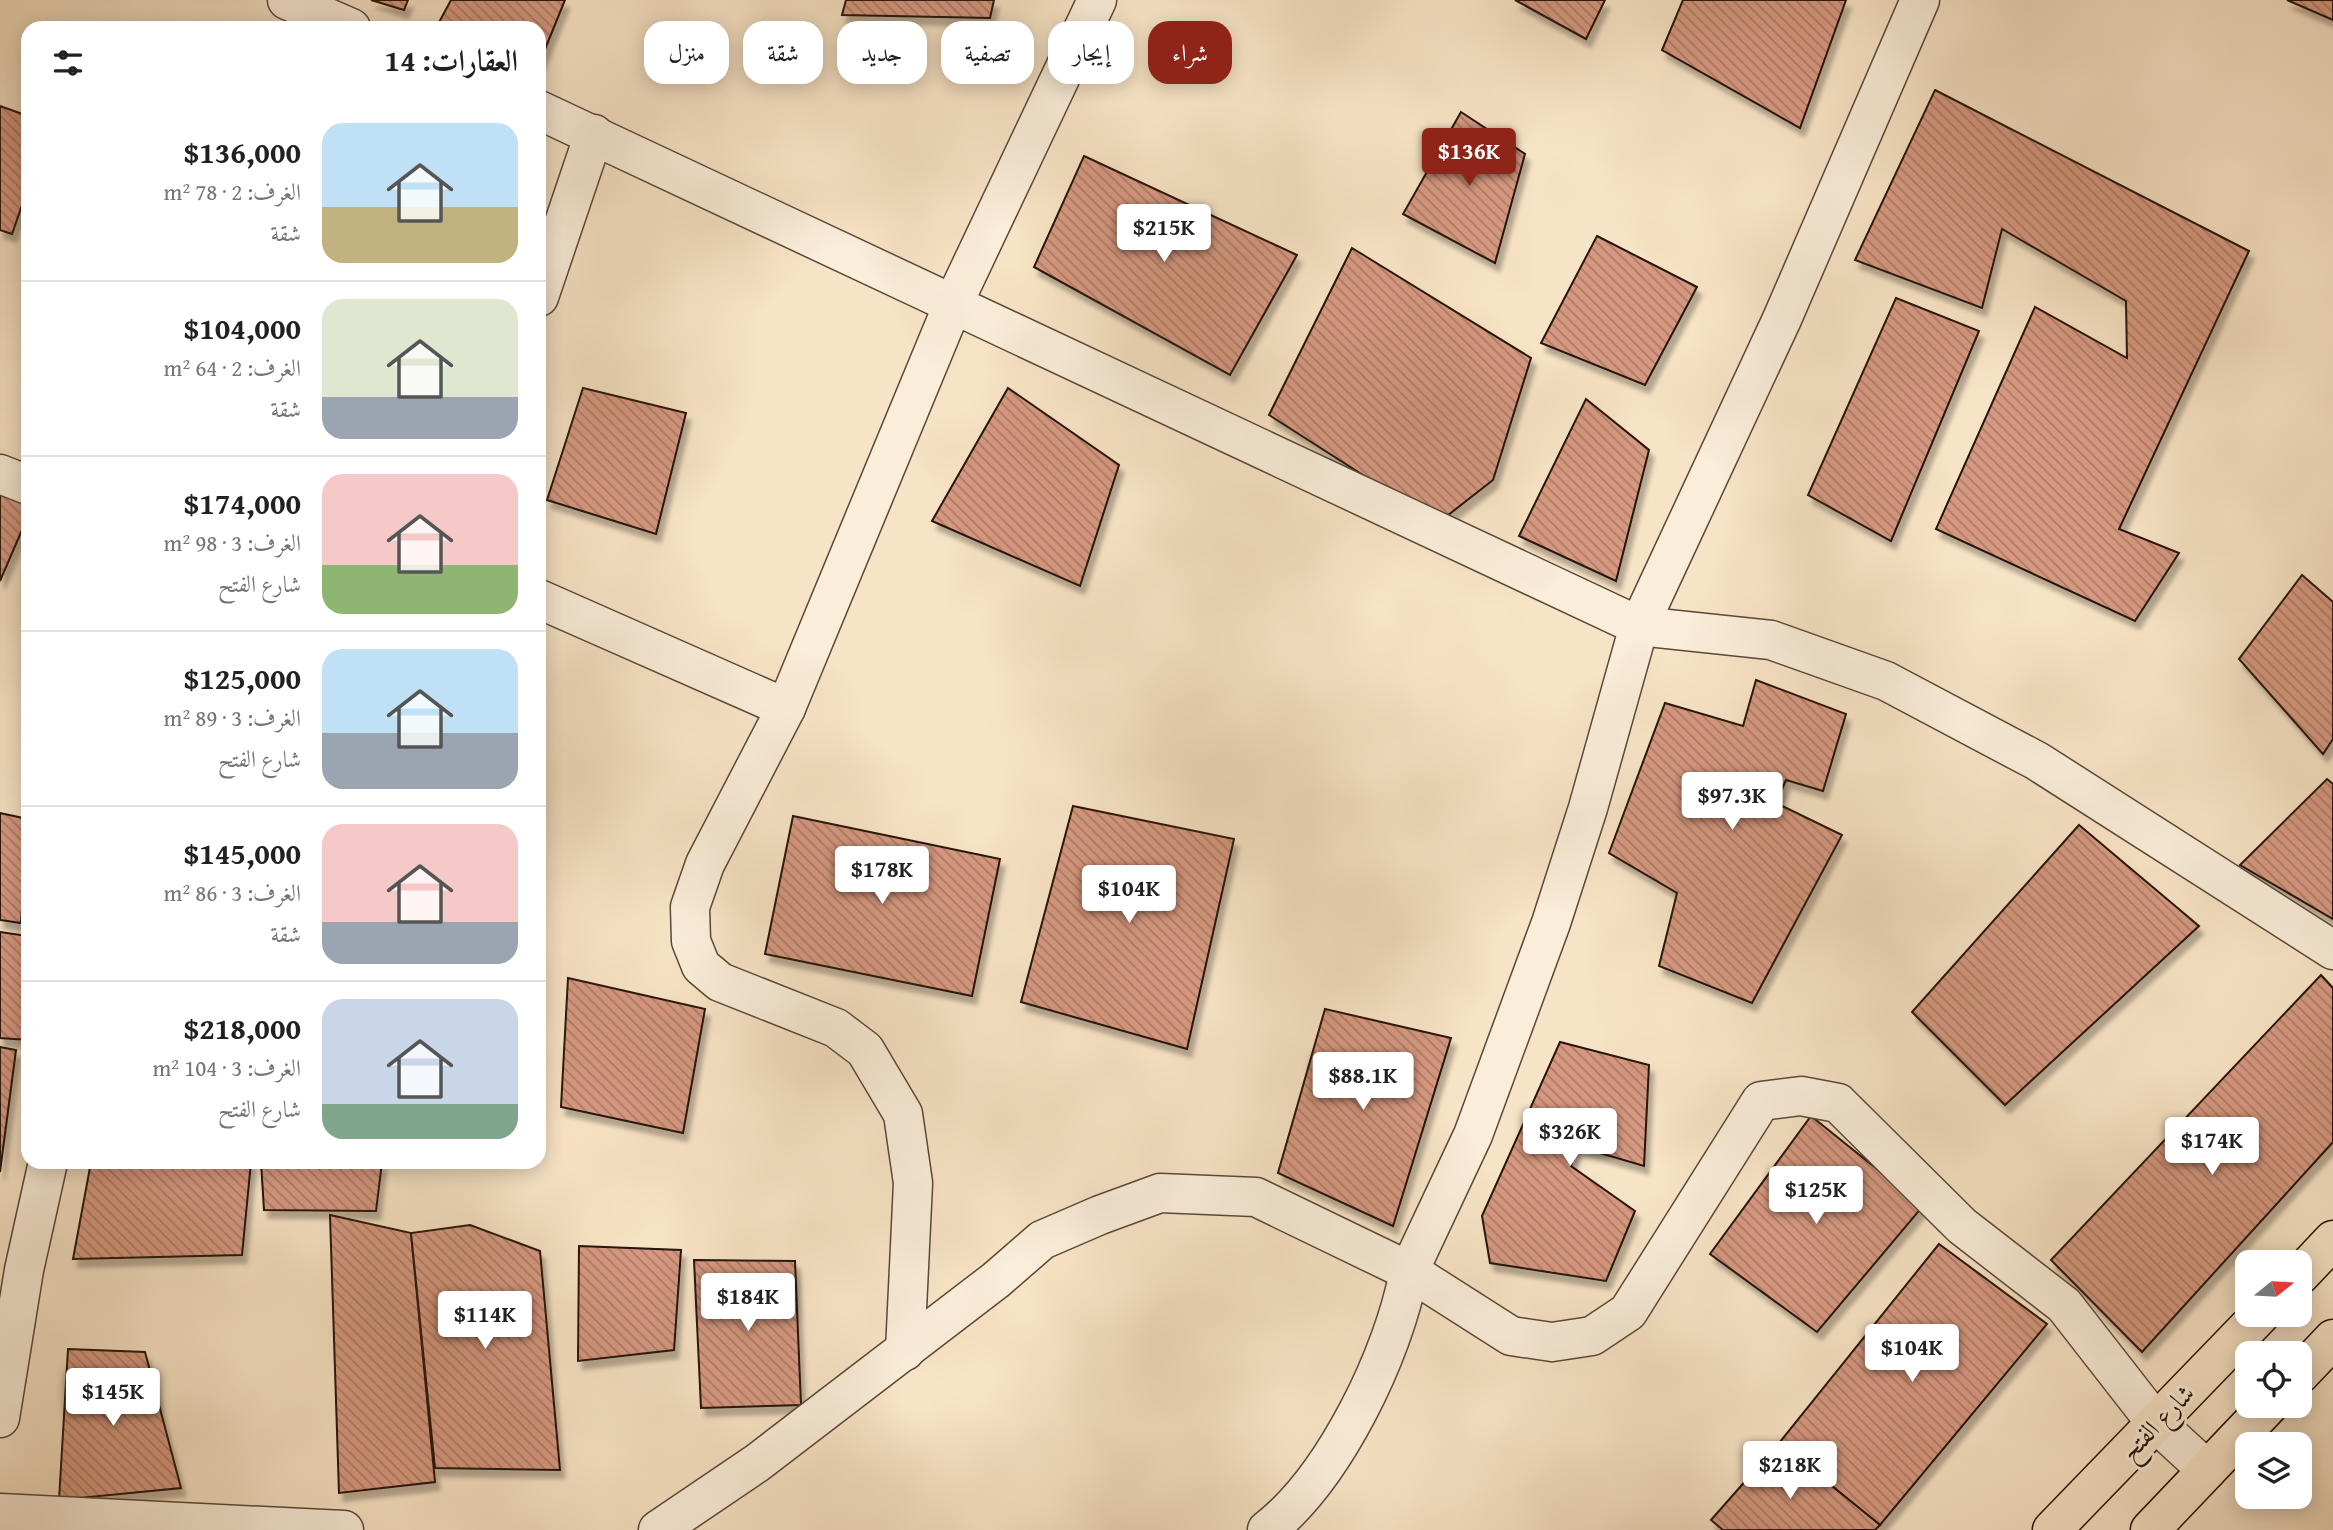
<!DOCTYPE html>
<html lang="ar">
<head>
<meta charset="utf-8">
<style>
	body { margin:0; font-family:"Gentium Book Plus",Amiri,serif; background:#f2f2f2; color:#202124; direction:rtl; height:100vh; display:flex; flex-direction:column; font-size:26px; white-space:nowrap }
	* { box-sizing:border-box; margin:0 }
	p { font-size:23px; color:#757577 }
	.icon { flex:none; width:38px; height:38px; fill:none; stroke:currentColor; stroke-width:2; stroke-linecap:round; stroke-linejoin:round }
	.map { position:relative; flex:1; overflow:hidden; direction:ltr }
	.details { position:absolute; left:21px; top:21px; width:525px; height:1148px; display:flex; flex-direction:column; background:#fff; border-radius:21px; box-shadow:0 4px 18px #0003; direction:rtl }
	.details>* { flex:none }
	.hud { position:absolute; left:567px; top:21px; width:665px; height:63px; direction:rtl; display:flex; gap:14px }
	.needle { width:46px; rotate:72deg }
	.controls { position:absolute; left:2235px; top:1250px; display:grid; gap:14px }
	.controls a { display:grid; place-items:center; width:77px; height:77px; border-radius:14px; background:#fff; box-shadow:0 4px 18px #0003; font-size:35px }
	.price { position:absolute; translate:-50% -60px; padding:0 16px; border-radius:7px; background:#fff; color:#222; font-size:23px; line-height:46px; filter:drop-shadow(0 2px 4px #0008) }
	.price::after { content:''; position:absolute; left:50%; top:42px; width:21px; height:16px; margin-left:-10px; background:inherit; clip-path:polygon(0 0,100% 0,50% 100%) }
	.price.active { background:#8f2418; color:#fff }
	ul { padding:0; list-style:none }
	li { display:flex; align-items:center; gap:21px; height:175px; padding:0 28px }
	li+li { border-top:2px solid #e0e0e0 }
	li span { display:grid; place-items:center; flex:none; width:196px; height:140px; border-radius:21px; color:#555 }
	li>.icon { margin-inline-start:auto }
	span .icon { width:84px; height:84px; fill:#fffc; stroke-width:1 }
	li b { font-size:30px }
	h2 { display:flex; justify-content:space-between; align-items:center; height:84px; padding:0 28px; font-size:30px }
	.chip { padding:0 24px; border-radius:21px; background:#fff; box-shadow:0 4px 18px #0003; font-size:24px; line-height:63px }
	.chip.active { background:#8f2418; color:#fff }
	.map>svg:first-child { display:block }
	.building { fill:url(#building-back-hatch); stroke:#261309; stroke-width:2; filter:url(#shadow) }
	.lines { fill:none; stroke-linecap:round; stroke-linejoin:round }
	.minor-casing { stroke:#5a4738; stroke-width:41 }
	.primary-casing { stroke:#261309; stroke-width:41 }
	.minor { stroke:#faedd9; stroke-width:38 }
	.primary { stroke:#f7e3c5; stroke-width:38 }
	.labels { text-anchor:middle; stroke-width:6; stroke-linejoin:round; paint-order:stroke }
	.street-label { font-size:26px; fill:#261309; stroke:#faedd9 }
</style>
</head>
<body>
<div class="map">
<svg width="2333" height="1530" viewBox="0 0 2333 1530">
	<defs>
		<pattern id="building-back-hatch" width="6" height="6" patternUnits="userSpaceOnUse" patternTransform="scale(1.75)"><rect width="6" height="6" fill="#d69880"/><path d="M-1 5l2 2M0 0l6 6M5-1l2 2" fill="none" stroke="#ad7b67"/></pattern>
		<filter id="shadow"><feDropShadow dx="4.5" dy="8" stdDeviation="2" flood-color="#0004"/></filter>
	</defs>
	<rect width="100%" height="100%" fill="#f7e3c5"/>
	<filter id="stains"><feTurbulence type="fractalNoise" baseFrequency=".00286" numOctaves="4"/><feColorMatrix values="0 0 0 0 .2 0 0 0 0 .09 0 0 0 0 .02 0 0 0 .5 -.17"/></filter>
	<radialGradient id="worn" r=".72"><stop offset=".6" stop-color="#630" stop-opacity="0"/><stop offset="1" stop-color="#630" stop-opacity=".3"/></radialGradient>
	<g class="building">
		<path d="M371 0H408L404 10Z"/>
		<path d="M451 0H565L539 64V28H436Z"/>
		<path d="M846 0H994L990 18 842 15Z"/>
		<path d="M1515 0H1605L1586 39Z"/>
		<path d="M1683 0H1846L1800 128 1662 50Z"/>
		<path d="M2287 0H2333V20Z"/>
		<path d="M1935 90 2249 251 2119 529 2179 553 2135 621 1936 529 2035 307 2127 358 2126 301 2002 229 1982 308 1855 260Z"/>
		<path d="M0 106 28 116V188L12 234 0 230Z"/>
		<path d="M1461 112 1525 154 1495 263 1403 214Z"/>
		<path d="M1084 156 1297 255 1230 375 1034 267Z"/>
		<path d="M1597 236 1697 287 1645 385 1541 343Z"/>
		<path d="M1352 248 1531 358 1493 480 1438 523 1269 415Z"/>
		<path d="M1896 298 1979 331 1891 541 1808 495Z"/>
		<path d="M583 388 686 413 656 534 547 500Z"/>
		<path d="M1008 388 1119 465 1080 586 932 521Z"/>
		<path d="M1586 399 1649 450 1616 581 1519 536Z"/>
		<path d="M0 493 28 505V516L0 581Z"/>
		<path d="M2302 575 2333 602V739L2323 754 2239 659Z"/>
		<path d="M1756 680 1846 714 1823 791 1786 780 1776 803 1842 835 1752 1003 1659 966 1677 893 1609 853 1665 703 1743 726Z"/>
		<path d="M2327 779 2333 784V919L2240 865Z"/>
		<path d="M1073 806 1234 839 1187 1049 1021 1002Z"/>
		<path d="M0 813 28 819 21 923 0 920Z"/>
		<path d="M793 816 1000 859 972 996 765 954Z"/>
		<path d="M2079 825 2199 926 2005 1105 1912 1012Z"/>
		<path d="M0 932 28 936V1040L0 1038Z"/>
		<path d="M2321 975 2333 988V1142L2142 1352 2051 1260Z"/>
		<path d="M568 978 705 1009 683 1133 561 1107Z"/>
		<path d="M1325 1009 1451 1038 1393 1226 1278 1173Z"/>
		<path d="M1560 1042 1649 1065 1644 1166 1576 1146 1571 1166 1635 1211 1606 1281 1490 1263 1482 1216Z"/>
		<path d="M0 1047 16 1050 0 1172Z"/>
		<path d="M1811 1116 1923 1206 1817 1332 1710 1254Z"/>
		<path d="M91 1162H251L242 1255 73 1259Z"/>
		<path d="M261 1162H382L376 1211 264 1210Z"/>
		<path d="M330 1215 411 1233 435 1482 339 1493Z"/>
		<path d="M470 1225 540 1251 560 1470 435 1468 411 1233Z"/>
		<path d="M1939 1244 2047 1324 1880 1525 1779 1443Z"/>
		<path d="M579 1246 681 1250 674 1350 578 1361Z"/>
		<path d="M694 1260 795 1261 801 1405 701 1408Z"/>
		<path d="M68 1349 145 1352 181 1488 59 1500Z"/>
		<path d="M1779 1443 1880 1525 1875 1530H1723L1711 1520Z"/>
	</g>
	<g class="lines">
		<defs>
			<g id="minor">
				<path d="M287 0 351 28"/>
				<path d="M539 110 1639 626 1771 640 1886 681 2037 761 2333 950"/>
				<path d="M539 297 594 134"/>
				<path d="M0 474 28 485"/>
				<path d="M539 599 786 708"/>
				<path d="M905 1351 913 1183 903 1114 865 1050 836 1028 720 982 701 966 691 941 690 907 705 864 786 708 954 302 1097 0"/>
				<path d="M0 1418 24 1270 48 1162"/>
				<path d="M0 1513 344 1530"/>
				<path d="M658 1530 757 1463 996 1280 1042 1240 1100 1215 1160 1193 1256 1197 1409 1271 1473 1135 1551 923 1588 808 1639 626 1782 319 1920 0"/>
				<path d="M1267 1530C1334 1478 1394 1354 1409 1271L1511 1336 1552 1342 1592 1336 1628 1312 1761 1101 1801 1096 1838 1103 1962 1226 2064 1305 2156 1423 2207 1470"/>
			</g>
			<g id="primary">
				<path d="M2300 1275 2333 1240"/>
				<path d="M2300 1374 2333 1339"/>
				<path d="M2052 1530 2261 1314"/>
				<path d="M2150 1530 2269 1405"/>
			</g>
		</defs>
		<use href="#minor" class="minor-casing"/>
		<use href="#primary" class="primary-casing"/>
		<use href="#minor" class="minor"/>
		<use href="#primary" class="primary"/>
	</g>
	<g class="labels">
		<g class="street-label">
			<text transform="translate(2157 1422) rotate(-46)" y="9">شارع الفتح</text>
		</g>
	</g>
	<rect width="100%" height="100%" filter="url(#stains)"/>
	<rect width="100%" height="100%" fill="url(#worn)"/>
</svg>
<div class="controls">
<a><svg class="needle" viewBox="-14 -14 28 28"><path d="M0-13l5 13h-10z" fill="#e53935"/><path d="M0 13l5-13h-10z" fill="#757577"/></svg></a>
<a><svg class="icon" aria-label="locate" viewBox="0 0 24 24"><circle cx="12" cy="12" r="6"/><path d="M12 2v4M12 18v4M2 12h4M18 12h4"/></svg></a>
<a><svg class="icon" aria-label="layers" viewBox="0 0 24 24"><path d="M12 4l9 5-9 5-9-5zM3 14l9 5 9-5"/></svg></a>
</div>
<b class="price active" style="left:1469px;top:188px">$136K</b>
<b class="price" style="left:1164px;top:264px">$215K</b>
<b class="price" style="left:1732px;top:832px">$97.3K</b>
<b class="price" style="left:882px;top:906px">$178K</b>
<b class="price" style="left:1129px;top:925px">$104K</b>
<b class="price" style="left:1363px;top:1112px">$88.1K</b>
<b class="price" style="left:1570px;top:1168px">$326K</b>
<b class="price" style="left:2212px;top:1177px">$174K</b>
<b class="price" style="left:1816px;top:1226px">$125K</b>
<b class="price" style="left:748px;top:1333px">$184K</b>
<b class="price" style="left:485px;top:1351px">$114K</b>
<b class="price" style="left:1912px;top:1384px">$104K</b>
<b class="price" style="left:113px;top:1428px">$145K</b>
<b class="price" style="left:1790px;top:1501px">$218K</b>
<div class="hud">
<a class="chip active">شراء</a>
<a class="chip">إيجار</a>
<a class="chip">تصفية</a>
<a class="chip">جديد</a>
<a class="chip">شقة</a>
<a class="chip">منزل</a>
</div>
<section class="details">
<h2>العقارات: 14<svg class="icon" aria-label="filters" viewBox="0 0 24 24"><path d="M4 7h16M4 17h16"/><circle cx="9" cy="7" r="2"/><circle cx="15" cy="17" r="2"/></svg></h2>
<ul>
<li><span style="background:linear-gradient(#bfe0f5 60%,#c2b280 0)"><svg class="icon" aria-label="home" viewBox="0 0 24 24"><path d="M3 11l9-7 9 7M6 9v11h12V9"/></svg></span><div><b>$136,000</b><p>الغرف: 2 · 78 m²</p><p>شقة</p></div></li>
<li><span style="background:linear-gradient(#dfe7d0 70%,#9aa5b1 0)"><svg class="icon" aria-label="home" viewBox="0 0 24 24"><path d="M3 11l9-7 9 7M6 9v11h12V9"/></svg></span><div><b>$104,000</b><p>الغرف: 2 · 64 m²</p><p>شقة</p></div></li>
<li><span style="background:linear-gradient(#f6c9c9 65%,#8fb573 0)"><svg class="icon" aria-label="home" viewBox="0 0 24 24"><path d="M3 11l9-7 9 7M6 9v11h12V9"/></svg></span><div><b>$174,000</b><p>الغرف: 3 · 98 m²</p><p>شارع الفتح</p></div></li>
<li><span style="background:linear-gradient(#bfe0f5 60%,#9aa5b1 0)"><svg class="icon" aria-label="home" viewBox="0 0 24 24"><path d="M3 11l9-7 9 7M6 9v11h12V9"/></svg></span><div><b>$125,000</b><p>الغرف: 3 · 89 m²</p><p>شارع الفتح</p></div></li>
<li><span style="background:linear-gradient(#f6c9c9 70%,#9aa5b1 0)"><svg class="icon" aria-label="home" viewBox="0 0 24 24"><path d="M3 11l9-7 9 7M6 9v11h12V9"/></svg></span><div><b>$145,000</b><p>الغرف: 3 · 86 m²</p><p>شقة</p></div></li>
<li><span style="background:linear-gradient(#c9d6e8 75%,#7fa58c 0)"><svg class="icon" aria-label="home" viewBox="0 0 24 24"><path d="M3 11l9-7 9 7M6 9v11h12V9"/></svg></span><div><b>$218,000</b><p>الغرف: 3 · 104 m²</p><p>شارع الفتح</p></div></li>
</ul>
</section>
</div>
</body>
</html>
